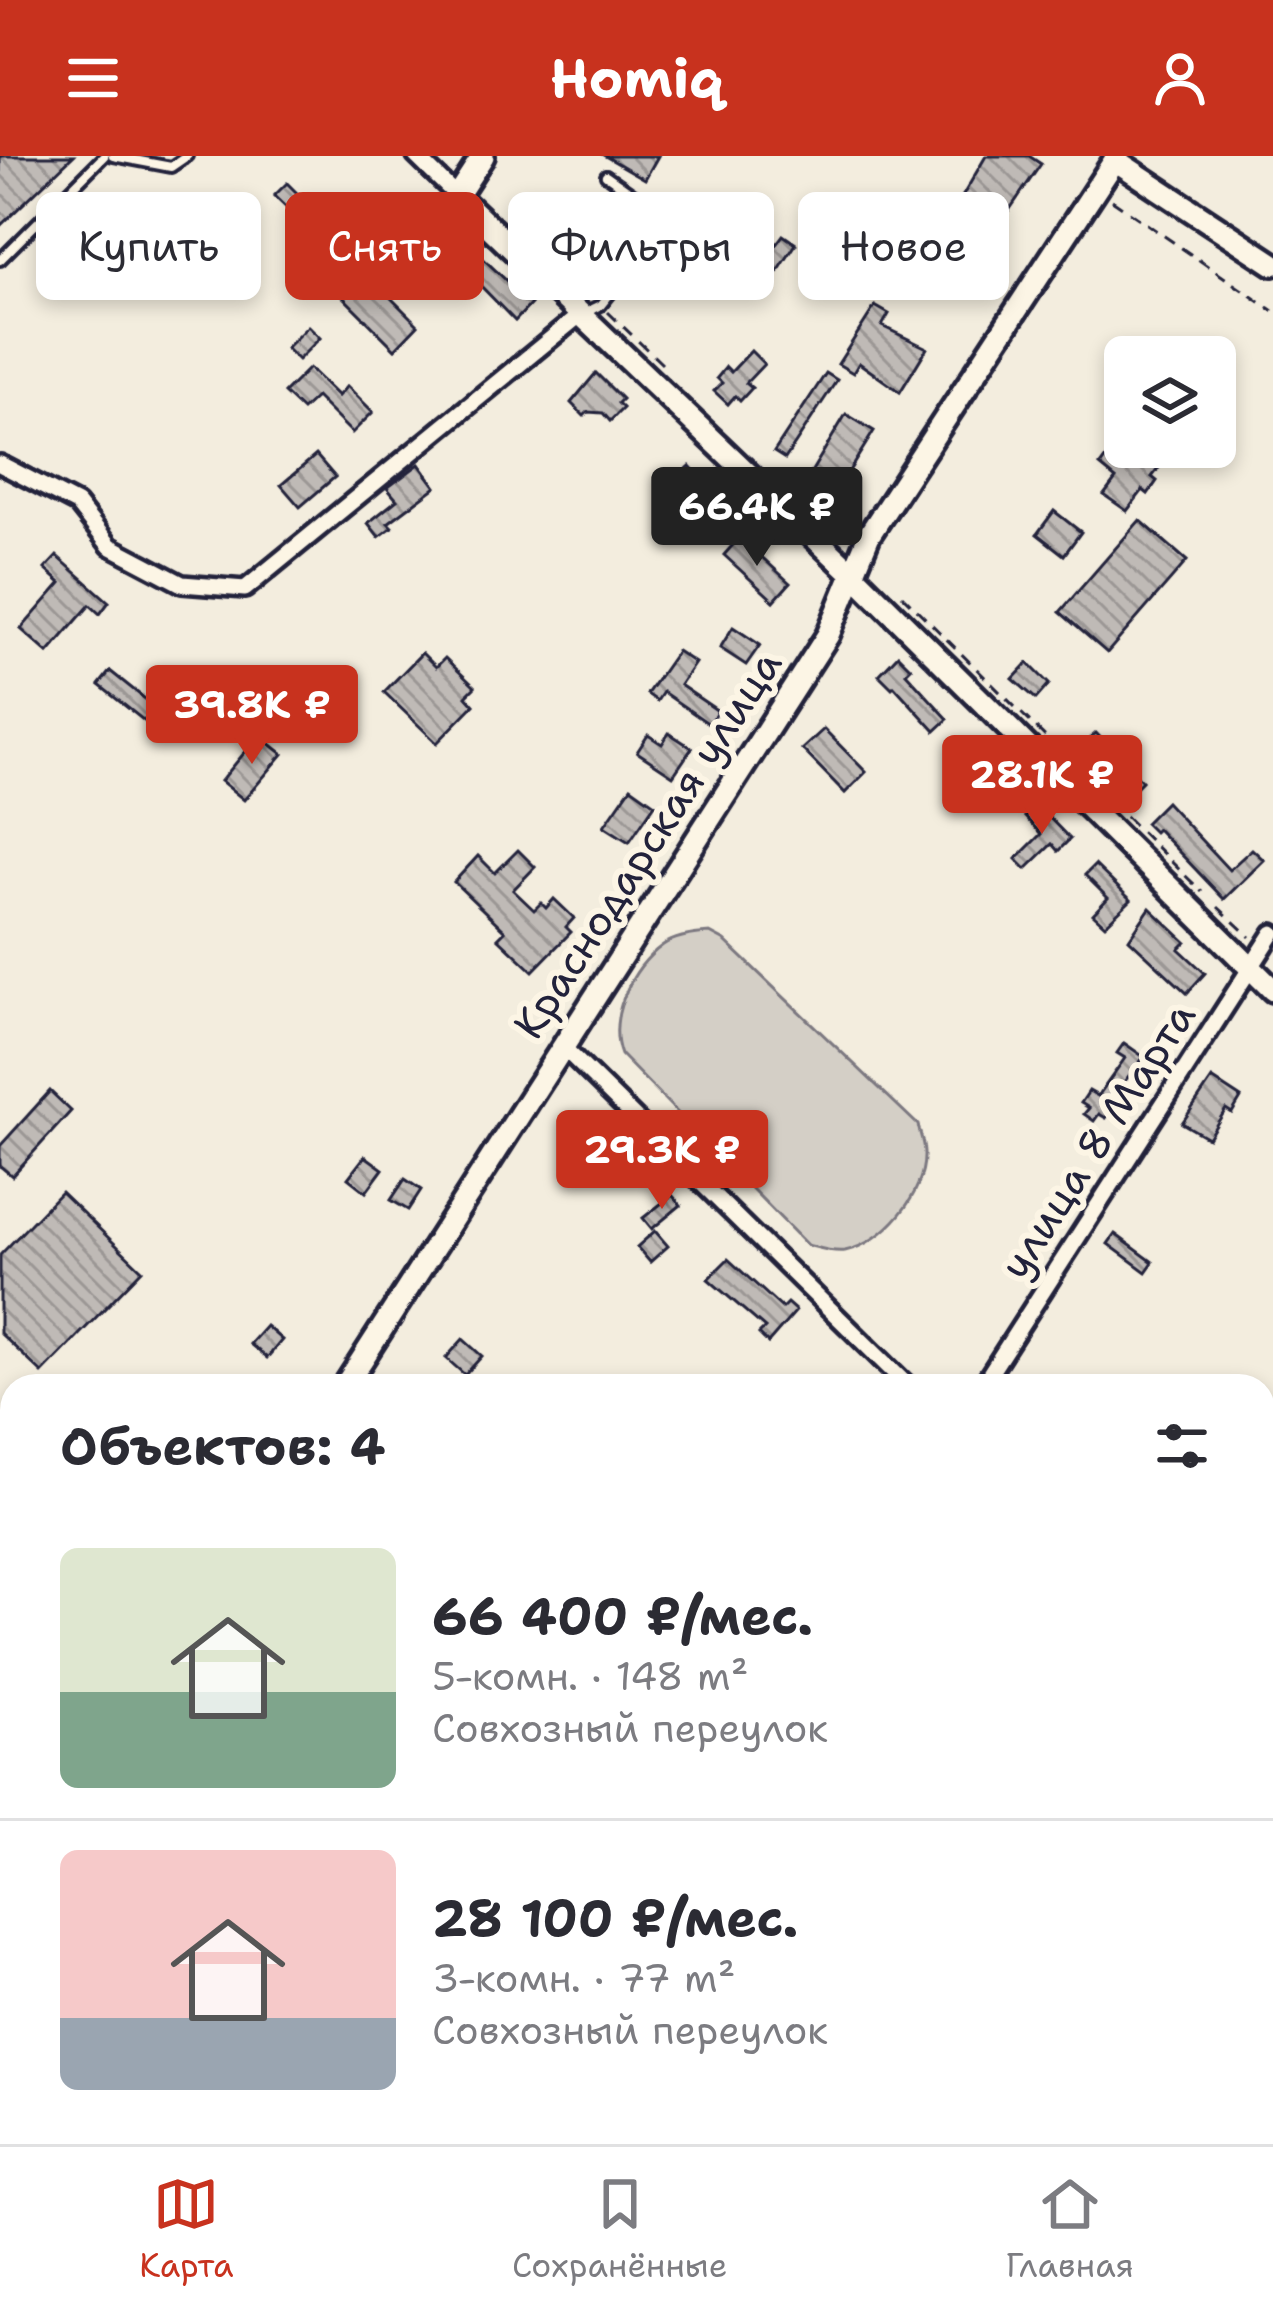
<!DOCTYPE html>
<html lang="ru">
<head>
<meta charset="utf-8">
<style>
	body { margin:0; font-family:"Shantell Sans",sans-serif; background:#f7f7f7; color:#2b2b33; height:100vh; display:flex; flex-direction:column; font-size:45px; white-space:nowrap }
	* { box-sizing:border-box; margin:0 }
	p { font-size:39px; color:#7c7c81 }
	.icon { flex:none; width:66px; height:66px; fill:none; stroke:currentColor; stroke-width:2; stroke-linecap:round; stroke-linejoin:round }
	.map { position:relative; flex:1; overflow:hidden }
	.sheet { position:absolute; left:0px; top:1218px; width:1275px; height:771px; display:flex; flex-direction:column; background:#fff; border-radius:36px 36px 0 0; box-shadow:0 6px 18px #0003 }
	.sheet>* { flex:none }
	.guide { position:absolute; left:36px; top:36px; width:1203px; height:108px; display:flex; gap:24px }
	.controls { position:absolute; left:1104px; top:180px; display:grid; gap:24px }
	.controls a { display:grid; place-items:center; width:132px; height:132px; border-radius:18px; background:#fff; box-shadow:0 6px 18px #0003; font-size:60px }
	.price { position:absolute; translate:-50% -102px; padding:0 27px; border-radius:12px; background:#c8321e; color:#fff; font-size:39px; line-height:78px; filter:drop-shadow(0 3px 6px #0008) }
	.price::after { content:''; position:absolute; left:50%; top:72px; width:36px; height:27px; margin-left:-18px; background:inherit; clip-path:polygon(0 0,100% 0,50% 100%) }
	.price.current { background:#222; color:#fff }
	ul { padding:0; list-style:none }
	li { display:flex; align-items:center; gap:36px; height:300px; padding:0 60px }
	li+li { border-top:3px solid #e1e1e2 }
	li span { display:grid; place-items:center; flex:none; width:336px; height:240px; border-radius:18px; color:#555 }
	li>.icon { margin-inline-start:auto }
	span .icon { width:144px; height:144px; fill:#fffc; stroke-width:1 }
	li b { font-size:51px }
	h2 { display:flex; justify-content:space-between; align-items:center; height:144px; padding:0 60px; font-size:51px }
	.chip { padding:0 42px; border-radius:18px; background:#fff; box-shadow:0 6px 18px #0003; font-size:42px; line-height:108px }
	.chip.current { background:#c8321e; color:#fff }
	header { display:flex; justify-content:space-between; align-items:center; height:156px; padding:0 60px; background:#c8321e; color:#fff; font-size:54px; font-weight:700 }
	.tab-bar { display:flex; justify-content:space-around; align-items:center; height:168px; border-top:3px solid #e1e1e2; background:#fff; font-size:33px; color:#7c7c81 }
	.tab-bar a { display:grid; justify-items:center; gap:6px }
	.tab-bar .current { color:#c8321e }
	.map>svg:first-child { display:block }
	.pitch { fill:#d4cfc6; stroke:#7b7880; stroke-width:3 }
	.building { fill:url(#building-back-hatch); stroke:#22223b; stroke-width:3 }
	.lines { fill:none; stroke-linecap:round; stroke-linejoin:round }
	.service-casing { stroke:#22223b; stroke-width:16 }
	.minor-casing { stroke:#22223b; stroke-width:24 }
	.tertiary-casing { stroke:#22223b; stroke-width:30 }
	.path { stroke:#22223b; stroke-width:3; stroke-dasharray:12 9; stroke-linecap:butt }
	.service { stroke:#fcf5e5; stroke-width:8 }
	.minor { stroke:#fcf5e5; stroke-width:15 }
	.tertiary { stroke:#fcf5e5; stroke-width:21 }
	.labels { text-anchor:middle; stroke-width:12; stroke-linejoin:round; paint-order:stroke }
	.street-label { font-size:42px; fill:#22223b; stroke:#fcf5e5 }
</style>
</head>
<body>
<header><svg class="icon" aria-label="menu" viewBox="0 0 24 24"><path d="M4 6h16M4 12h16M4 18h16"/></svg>Homiq<svg class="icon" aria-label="person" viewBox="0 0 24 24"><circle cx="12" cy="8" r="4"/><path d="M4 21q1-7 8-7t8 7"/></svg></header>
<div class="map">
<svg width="1273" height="1988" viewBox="0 0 1273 1988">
	<defs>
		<pattern id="building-back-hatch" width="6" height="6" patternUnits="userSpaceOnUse" patternTransform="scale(3)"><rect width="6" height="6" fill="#bfbab6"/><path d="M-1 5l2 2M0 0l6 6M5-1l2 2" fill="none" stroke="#9b9795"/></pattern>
	</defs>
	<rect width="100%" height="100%" fill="#f3edde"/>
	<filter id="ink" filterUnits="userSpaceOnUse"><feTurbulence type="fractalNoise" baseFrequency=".00833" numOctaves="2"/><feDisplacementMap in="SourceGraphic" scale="24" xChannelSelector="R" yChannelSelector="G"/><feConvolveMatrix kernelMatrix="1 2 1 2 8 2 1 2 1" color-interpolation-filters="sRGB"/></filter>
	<g filter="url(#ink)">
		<path class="pitch" d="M710 777 725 785 918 969C920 978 924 988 924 997 926 1038 884 1087 845 1095 833 1097 819 1092 807 1089L621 899C607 862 631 812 663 789 676 780 694 778 710 777Z"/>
		<g class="building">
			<path d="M0 0H73L0 70Z"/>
			<path d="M605 0H658L645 23Z"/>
			<path d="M986 0H1029L1041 8 999 69 972 51 950 87 986 109 979 120 931 94Z"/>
			<path d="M287 27 304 44 309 38 319 48 301 66 274 40Z"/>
			<path d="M721 64 763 95 769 86 775 90 783 79 796 88 772 125 747 108 743 114 703 91Z"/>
			<path d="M451 72 531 148 515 165 438 86Z"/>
			<path d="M354 105 418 169 395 193 331 129Z"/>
			<path d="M875 150 889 158 882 170 927 192 900 236 859 207 853 217 838 208Z"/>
			<path d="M308 170 320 182 298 204 286 192Z"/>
			<path d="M751 195 764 208 746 227 752 232 740 245 735 240 728 248 714 235 722 227 717 222 726 211 731 216Z"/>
			<path d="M309 212 338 240 347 230 373 256 352 277 316 241 302 254 284 237Z"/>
			<path d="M596 217 622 243 618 247 623 252 610 265 603 257 588 256 584 260 571 247Z"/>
			<path d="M826 217 837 224 785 303 774 296Z"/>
			<path d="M846 258 874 275 831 344 804 328Z"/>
			<path d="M1116 288 1132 299 1138 291H1153L1167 301 1152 321 1157 325 1148 338 1143 334 1127 355 1104 339 1116 323 1100 310Z"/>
			<path d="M316 299 335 321 300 351 281 329Z"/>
			<path d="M419 308 436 331 388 367 392 371 379 381 368 367 397 344 387 332Z"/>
			<path d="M690 310 713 335 684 361 661 336Z"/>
			<path d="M1054 355 1081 376 1064 399 1037 378Z"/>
			<path d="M1140 364 1187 405 1107 497 1060 456Z"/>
			<path d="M740 381 790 427 774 445 724 399Z"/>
			<path d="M57 400 109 446 100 458 90 449 48 497 21 473 61 427 45 413Z"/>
			<path d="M733 471 760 489 746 509 720 492Z"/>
			<path d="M677 495 695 507 680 529 718 555 709 568 663 536 657 545 647 538Z"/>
			<path d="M422 497 436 511 445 502 475 531 466 540 474 549 437 587 384 536Z"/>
			<path d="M898 499 911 512 906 517 948 563 935 575 894 530 892 532 879 519Z"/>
			<path d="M1028 507 1049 528 1036 543 1013 523Z"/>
			<path d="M110 515 184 574 173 588 99 529Z"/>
			<path d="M824 573 866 616 845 637 802 593Z"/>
			<path d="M669 577 692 592 673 620 637 596 648 579 662 588Z"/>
			<path d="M1096 577 1142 625 1125 642 1078 593Z"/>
			<path d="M259 579 283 598 244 644 221 625Z"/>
			<path d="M975 586 1008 620 993 634 961 600Z"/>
			<path d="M631 631 655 648 629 686 604 670Z"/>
			<path d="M1166 646 1229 714 1252 693 1264 704 1224 743 1157 673 1154 676 1145 667Z"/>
			<path d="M1037 649 1070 683 1058 695 1052 688 1026 713 1016 703 1041 678 1025 661Z"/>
			<path d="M518 694 535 711 513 734 534 754 541 747 546 752 554 743 574 762 566 771 571 776 533 815 498 782 505 775 454 726 478 700 495 717Z"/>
			<path d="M1095 709 1131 744 1105 769 1093 758 1108 742 1085 719Z"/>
			<path d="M1150 752 1186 786 1179 793 1205 817 1187 837 1129 783Z"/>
			<path d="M1124 887 1144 901 1108 946 1114 950 1106 962 1099 958 1094 965 1084 958 1089 952 1081 947 1089 935 1098 940 1125 902 1117 897Z"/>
			<path d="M1212 923 1241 942 1232 957 1226 953 1208 982 1182 967Z"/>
			<path d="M50 935 71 955 12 1020 0 1010V990Z"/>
			<path d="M365 1000 383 1013 366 1036 348 1022Z"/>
			<path d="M405 1023 421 1034 408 1054 391 1044Z"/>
			<path d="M61 1036 142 1114 42 1217 0 1177V1099Z"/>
			<path d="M672 1039 681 1049 652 1073 643 1062Z"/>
			<path d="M655 1075 668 1090 650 1106 637 1091Z"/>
			<path d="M1115 1078 1153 1106 1146 1116 1108 1088Z"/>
			<path d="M728 1103 782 1152 787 1147 796 1155 768 1187 759 1178 765 1172 708 1123Z"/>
			<path d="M266 1170 282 1184 267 1202 250 1188Z"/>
			<path d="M463 1183 482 1200 465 1219 446 1202Z"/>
		</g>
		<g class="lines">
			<defs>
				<g id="service">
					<path d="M113 0 171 11 187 0"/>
					<path d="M662 73 701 100"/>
					<path d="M0 104 104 0"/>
					<path d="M582 158 601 149 662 73 643 45 606 19"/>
				</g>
				<g id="minor">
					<path d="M416 0 457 40"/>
					<path d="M0 308 77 348 110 390 182 428 245 433 581 158"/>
					<path d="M563 891 908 1230"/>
					<path d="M982 1230 1273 777"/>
					<path d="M0 1344 12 1362"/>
					<path d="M0 1422 12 1418"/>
					<path d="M1263 1475 1273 1466"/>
					<path d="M1263 1581 1273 1591"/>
					<path d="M1263 1809 1273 1802"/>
					<path d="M585 1977 597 1988"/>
					<path d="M59 1988 75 1977"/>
					<path d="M493 1988 500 1977"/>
					<path d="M996 1988 1012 1977"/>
				</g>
				<g id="tertiary">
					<path d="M483 0 457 40 855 420 1273 834"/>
					<path d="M345 1230 828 479 869 379 1115 4 1273 108"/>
					<path d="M0 1709 12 1697"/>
				</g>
			</defs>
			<use href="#service" class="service-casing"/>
			<use href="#minor" class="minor-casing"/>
			<use href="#tertiary" class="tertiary-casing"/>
			<g class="path">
				<path d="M1112 44 1273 155"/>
				<path d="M551 102 593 141"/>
				<path d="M608 156 662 208"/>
				<path d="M902 439 1202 736"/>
				<path d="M1218 751 1250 781"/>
			</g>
			<use href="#service" class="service"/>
			<use href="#minor" class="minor"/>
			<use href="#tertiary" class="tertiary"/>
		</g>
	</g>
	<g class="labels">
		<g class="street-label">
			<text transform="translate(647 688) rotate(-57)" y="15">Краснодарская улица</text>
			<text transform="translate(1097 984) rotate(-57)" y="15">улица 8 Марта</text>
		</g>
	</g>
</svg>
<div class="controls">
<a><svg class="icon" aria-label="layers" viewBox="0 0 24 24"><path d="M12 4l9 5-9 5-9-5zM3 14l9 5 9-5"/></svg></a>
</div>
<b class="price current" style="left:757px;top:413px">66.4K ₽</b>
<b class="price" style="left:252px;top:611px">39.8K ₽</b>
<b class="price" style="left:1042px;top:681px">28.1K ₽</b>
<b class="price" style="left:662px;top:1056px">29.3K ₽</b>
<div class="guide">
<a class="chip">Купить</a>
<a class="chip current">Снять</a>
<a class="chip">Фильтры</a>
<a class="chip">Новое</a>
</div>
<section class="sheet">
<h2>Объектов: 4<svg class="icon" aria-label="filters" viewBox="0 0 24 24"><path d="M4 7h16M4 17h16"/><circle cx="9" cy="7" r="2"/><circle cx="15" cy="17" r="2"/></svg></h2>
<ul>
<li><span style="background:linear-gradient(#dfe7d0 60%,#7fa58c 0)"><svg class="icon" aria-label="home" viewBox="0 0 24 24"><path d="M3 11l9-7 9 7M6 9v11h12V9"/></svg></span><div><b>66 400 ₽/мес.</b><p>5-комн. · 148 m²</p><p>Совхозный переулок</p></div></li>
<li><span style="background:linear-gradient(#f6c9c9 70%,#9aa5b1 0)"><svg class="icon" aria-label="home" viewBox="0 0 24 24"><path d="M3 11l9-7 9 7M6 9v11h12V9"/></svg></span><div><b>28 100 ₽/мес.</b><p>3-комн. · 77 m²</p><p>Совхозный переулок</p></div></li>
</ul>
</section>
</div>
<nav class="tab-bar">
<a class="current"><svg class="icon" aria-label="map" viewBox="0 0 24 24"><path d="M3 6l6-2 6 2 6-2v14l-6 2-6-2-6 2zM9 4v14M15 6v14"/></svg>Карта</a>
<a><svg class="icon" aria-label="saved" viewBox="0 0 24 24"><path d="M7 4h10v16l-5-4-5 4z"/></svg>Сохранённые</a>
<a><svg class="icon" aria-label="home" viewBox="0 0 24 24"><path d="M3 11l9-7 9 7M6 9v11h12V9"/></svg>Главная</a>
</nav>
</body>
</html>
